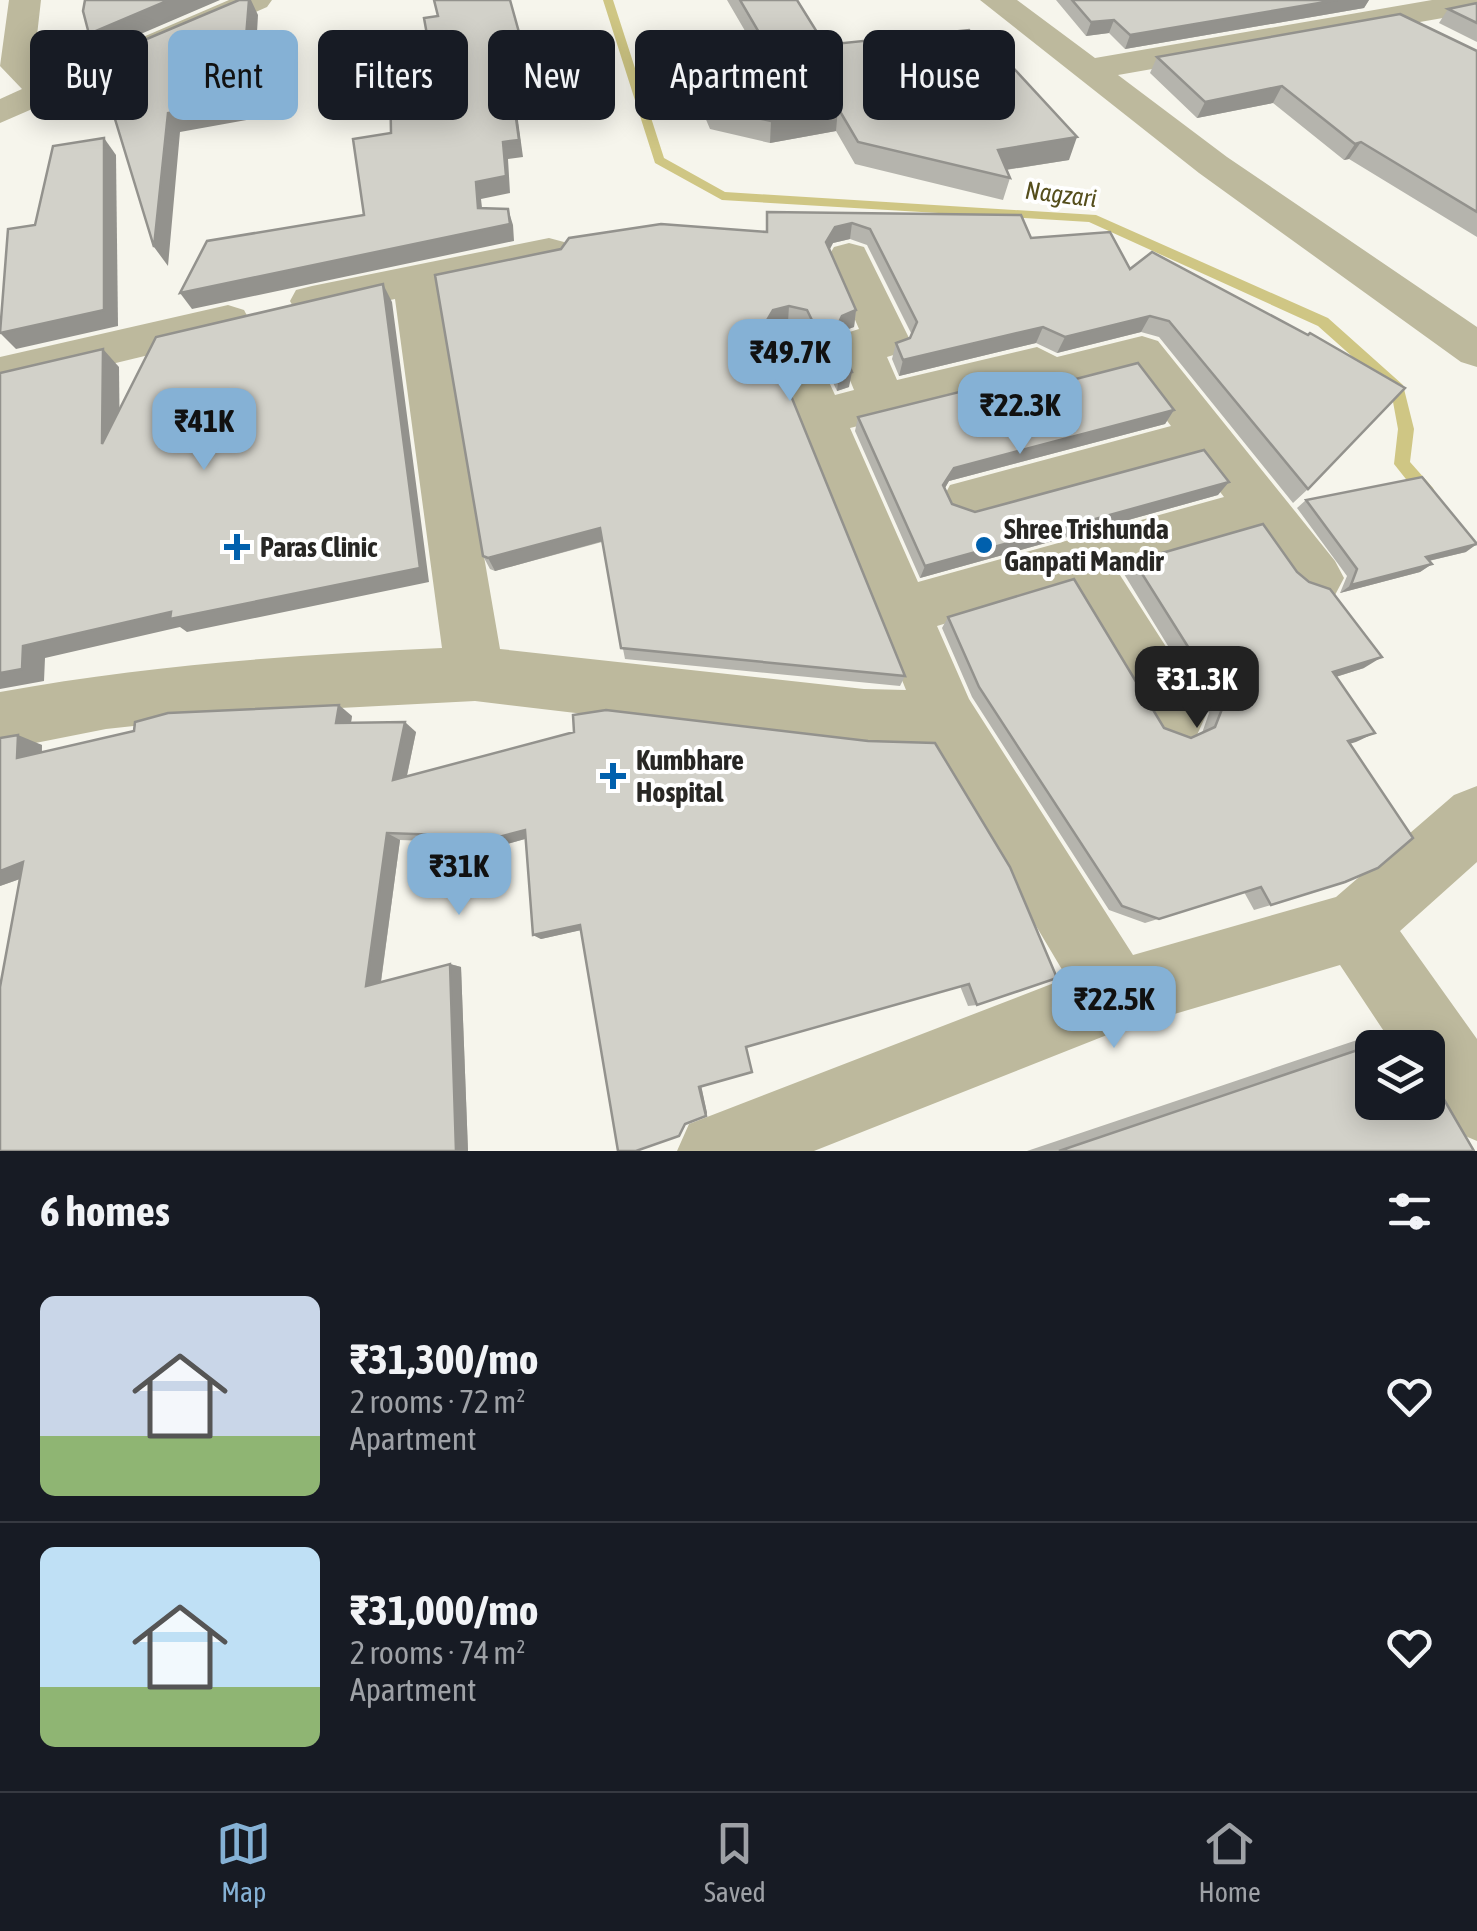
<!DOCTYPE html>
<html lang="en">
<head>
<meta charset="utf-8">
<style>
	body { margin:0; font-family:"Asap Condensed",sans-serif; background:#20242c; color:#f1f3f6; height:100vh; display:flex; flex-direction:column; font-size:38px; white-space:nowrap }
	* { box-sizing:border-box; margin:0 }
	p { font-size:32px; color:#9ea1a6 }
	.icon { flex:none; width:55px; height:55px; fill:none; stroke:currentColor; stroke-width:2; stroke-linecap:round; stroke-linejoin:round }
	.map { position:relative; height:1151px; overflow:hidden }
	.details { display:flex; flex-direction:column; background:#171b24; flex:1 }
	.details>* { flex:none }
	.top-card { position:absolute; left:30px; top:30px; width:1418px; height:90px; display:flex; gap:20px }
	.fabs { position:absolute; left:1355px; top:1030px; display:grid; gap:20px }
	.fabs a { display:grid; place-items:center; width:90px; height:90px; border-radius:15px; background:#171b24; box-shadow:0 5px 25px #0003; font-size:50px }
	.price { position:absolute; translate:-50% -85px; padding:0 22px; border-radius:20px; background:#85b1d5; color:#111; font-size:32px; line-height:65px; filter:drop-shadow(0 2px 5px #0008) }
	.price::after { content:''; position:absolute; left:50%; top:60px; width:30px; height:22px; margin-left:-15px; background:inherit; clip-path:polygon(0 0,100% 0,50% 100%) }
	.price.current { background:#222; color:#fff }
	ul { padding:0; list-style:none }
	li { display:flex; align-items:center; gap:30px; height:250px; padding:0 40px }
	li+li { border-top:2px solid #363941 }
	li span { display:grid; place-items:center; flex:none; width:280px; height:200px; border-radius:15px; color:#555 }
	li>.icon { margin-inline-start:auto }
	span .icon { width:120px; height:120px; fill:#fffc; stroke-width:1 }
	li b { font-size:42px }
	h2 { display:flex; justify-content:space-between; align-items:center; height:120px; padding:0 40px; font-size:42px }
	.chip { padding:0 35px; border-radius:15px; background:#171b24; box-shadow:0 5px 25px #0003; font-size:35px; line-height:90px }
	.chip.current { background:#85b1d5; color:#111 }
	.menu { display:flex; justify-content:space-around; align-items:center; height:140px; border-top:2px solid #363941; background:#171b24; font-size:28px; color:#9ea1a6 }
	.menu a { display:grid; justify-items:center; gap:5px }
	.menu .current { color:#85b1d5 }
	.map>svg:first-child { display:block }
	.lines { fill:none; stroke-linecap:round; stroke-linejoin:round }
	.stream { fill:#cfc684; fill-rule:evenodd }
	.minor { fill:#bdb99d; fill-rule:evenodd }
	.wall { fill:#b5b4ad }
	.shaded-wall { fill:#93928d }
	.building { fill:#d2d1c9; stroke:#93928d; stroke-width:2.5 }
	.poi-dot { fill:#0060ad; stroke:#fff; stroke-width:4 }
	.labels { text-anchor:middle; stroke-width:8; stroke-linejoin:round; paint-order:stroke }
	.far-water-label { font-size:25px; font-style:italic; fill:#554e1c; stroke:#fff }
	.poi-label { font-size:28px; font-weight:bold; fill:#282724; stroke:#fff; text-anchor:start }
</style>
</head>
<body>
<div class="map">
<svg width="1477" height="1151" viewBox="0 0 1477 1151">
	<rect width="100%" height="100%" fill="#f6f5ec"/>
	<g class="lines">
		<path class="stream" d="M603 0H613L664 158 725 192 1096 215 1328 318 1403 385 1414 429 1410 462 1433 488 1435 493 1433 498H1421L1394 464 1398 429 1391 391 1318 326 1089 222 722 200 655 163Z"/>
		<g class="minor">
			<path d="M9 0H41L34 62 50 77 229 0H272L267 7 0 123V99L22 89 0 66Z"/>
			<path d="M980 0H1017L1095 58 1432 0H1477V12L1118 75 1227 157 1477 327V367L1461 362 1199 173Z"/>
			<path d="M549 238 564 242 570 252 564 262 438 290 500 649 864 689 906 690 766 342 773 330 789 326 805 330 835 395 854 390 836 346 843 334 859 329 828 257 834 247 849 243 864 247 910 340 903 352 887 357 897 380 1037 347 1057 357 1142 336 1158 341 1335 561 1344 578 1335 595C1291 611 1274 565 1251 533L1118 572 1197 695 1206 715 1197 735 1176 744 1155 735 1067 587 937 626 969 699 1133 955 1336 897 1454 795 1477 786V862L1400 931 1477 1039V1141C1428 1121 1428 1096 1428 1048H1395L1340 965 1117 1031 814 1151H677L689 1124 1067 978 931 749 864 747 475 701 263 712 106 729 0 750V692C147 665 293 655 442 648L395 299 312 316 296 312 290 301 296 290 312 286ZM1131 373 1171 426 950 485 942 500 950 515 968 521 1195 459 1224 497 918 582 850 428 1026 384C1045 404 1105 379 1131 373Z"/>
			<path d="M228 305 244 310 250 321 244 332 0 391V357Z"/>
		</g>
	</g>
	<g class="wall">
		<path d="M727 0H797L825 45 1069 160 1006 170 1010 178 1003 200 855 164 836 131 770 143 710 129 685 70 684 48 748 36Z"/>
		<path d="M1056 0H1369L1364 8 1125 49 1109 33 1086 36Z"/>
		<path d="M1477 3V42L1439 23 1448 9Z"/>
		<path d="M1477 51V237L1349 159 1344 160 1273 103 1197 118 1150 73 1157 57Z"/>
		<path d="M767 212 1031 238 1130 269 1308 489 1293 503 1159 337 1141 332 1057 353 1036 343 899 376 892 359 896 343 910 338 912 335 867 245 850 239 833 243 830 249 856 310 854 327 840 332 837 338 849 387 837 391 806 326 788 322 772 326 767 336 905 676 900 686 625 659 602 542 495 571 490 569 483 556 766 232Z"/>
		<path d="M1041 379 1068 381 1174 410 1165 424 949 481 945 488 952 504 975 512 1218 495 920 578 855 431 858 417Z"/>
		<path d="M1306 500 1466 552 1429 561 1432 564 1420 572 1340 593 1347 576 1297 508Z"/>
		<path d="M1134 561 1364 668 1336 677 1375 733 1349 744 1271 905 1254 910 1244 892 1145 923 1109 910 972 697 942 628 948 617 1164 728 1191 738 1202 733 1209 713 1124 574Z"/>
		<path d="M352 716 351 723 416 732 407 776 868 741 935 743 977 1005 968 1006 960 986 746 1047 701 1086 707 1113 581 930 541 939 533 935 525 839 507 844 400 840 381 982 450 964 461 967 468 1151 20 879 0 886V738L42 745V753Z"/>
		<path d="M1375 1034H1405L1474 1151H1027Z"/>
	</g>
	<g class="shaded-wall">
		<path d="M169 0H220L101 51 89 34Z"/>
		<path d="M249 0H251L258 15 252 119 180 132 168 266 154 247 168 113Z"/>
		<path d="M1337 0H1369L1364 8 1125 49 1130 35Z"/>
		<path d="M1114 20 1109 33 1086 36 1091 22Z"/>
		<path d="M520 36 524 53 509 55 523 157 508 159 510 193 481 199 484 225 478 208 476 182 505 38Z"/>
		<path d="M1282 86 1273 103 1197 118 1205 102Z"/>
		<path d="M838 108 836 131 770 143 771 121Z"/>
		<path d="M1077 137 1069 160 991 172 998 150Z"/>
		<path d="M104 138 116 155 118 326 16 349 0 333Z"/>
		<path d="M1361 142 1349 159 1344 160 1355 144Z"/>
		<path d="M508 209 513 225 514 241 192 309 180 293Z"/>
		<path d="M852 223 850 239 833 243 825 258 826 242 835 227Z"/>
		<path d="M383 284 392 302 429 582 187 632 180 627 45 658 44 681 0 689V673L23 646Z"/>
		<path d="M789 306 788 322 772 326 763 343V327L773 310Z"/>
		<path d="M856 310 854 327 840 332 833 347 835 331 842 316Z"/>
		<path d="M1150 316 1141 332 1057 353 1065 337Z"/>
		<path d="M1043 327 1036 343 899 376 903 360Z"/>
		<path d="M103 349 119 367 120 460 102 444Z"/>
		<path d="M852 372 849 387 837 391 839 375Z"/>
		<path d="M1174 410 1165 424 949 481 939 498 943 485 954 468Z"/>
		<path d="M1229 482 1218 495 920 578 925 566Z"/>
		<path d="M600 528 603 541 495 571 488 558Z"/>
		<path d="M1477 544 1466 552 1415 564 1426 557Z"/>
		<path d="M1432 564 1420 572 1340 593 1351 585Z"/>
		<path d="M1382 657 1364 668 1316 683 1333 672Z"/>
		<path d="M339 705 352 716 349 733 336 723Z"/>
		<path d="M405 722 416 732 404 789 393 780Z"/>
		<path d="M1375 733 1356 742 1329 750 1348 741Z"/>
		<path d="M18 735 42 745 41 768 17 758Z"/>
		<path d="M525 830 532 837 507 844 499 837Z"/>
		<path d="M387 833 400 840 380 988 366 986Z"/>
		<path d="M23 862 48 869 0 886V871Z"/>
		<path d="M580 925 586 929 541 939 533 935Z"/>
		<path d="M450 964 461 967 468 1151H456Z"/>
		<path d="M701 1085 707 1113 706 1116 699 1087Z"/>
	</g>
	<g class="building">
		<path d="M85 0H169L89 34 83 11Z"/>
		<path d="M239 0H249L241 100 168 113 154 247 97 60Z"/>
		<path d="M434 0H510L520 36 505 38 519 140 503 142 506 176 476 182 478 208 508 209 510 224 180 293 207 241 364 215 353 139 391 133 390 73 433 68 424 18 438 16Z"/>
		<path d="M740 0H797L825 45 969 30 993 62 1006 60 1077 137 998 150 1010 178 858 142 838 108 771 121 709 107 684 48 760 34Z"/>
		<path d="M1072 0H1337L1130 35 1114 20 1091 22Z"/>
		<path d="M1477 3V23L1448 9Z"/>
		<path d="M1400 14 1477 51V212L1361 142 1355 144 1282 86 1205 102 1157 57Z"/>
		<path d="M104 138V310L0 333 8 229 35 225 53 146Z"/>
		<path d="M767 212 1021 215 1031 238 1110 232 1130 269 1152 252 1308 335 1310 333 1405 388 1308 489 1169 321 1150 316 1065 337 1043 327 903 360 896 343 910 338 917 322 870 229 852 223 835 227 826 242 856 310 842 316 835 331 852 372 839 375 807 310 789 306 773 310 763 327 905 676 621 648 600 528 488 558 483 556 435 275 561 249 569 238 661 224 767 232Z"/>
		<path d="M383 284 420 568 170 619 171 612 23 646 22 669 0 673V373L103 349 102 444 156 337Z"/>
		<path d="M1138 363 1174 410 954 468 943 485 952 504 975 512 1204 450 1229 482 925 566 858 417 1032 374 1041 379 1068 381Z"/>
		<path d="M1422 477 1477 544 1426 557 1432 564 1351 585 1357 569 1306 500Z"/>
		<path d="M1263 524 1297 572 1309 582 1330 589 1382 657 1333 672 1375 733 1348 741 1413 838 1378 868 1345 882 1271 905 1261 887 1159 919 1122 906 979 687 948 617 1074 579 1164 728 1191 738 1215 727 1224 704 1134 561Z"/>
		<path d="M339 705 336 723 405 722 393 780 574 732 573 715 606 710 868 741 935 743 1010 867 1057 978 977 1005 969 984 746 1047 752 1072 699 1087 706 1116 685 1124 679 1136 636 1151H618L580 925 533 935 525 830 499 837 387 833 366 986 450 964 456 1151H0V987L23 862 0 871V738L18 735 17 758 134 731 135 722 168 713Z"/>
		<path d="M1405 1034 1413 1048H1372V1102H1428V1072L1474 1151H1059Z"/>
	</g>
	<g class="poi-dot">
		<circle cx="984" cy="545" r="10"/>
		<path d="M232 532h10v10h10v10h-10v10h-10v-10h-10v-10h10z"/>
		<path d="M608 761h10v10h10v10h-10v10h-10v-10h-10v-10h10z"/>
	</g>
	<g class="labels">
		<g class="far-water-label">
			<text transform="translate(1061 194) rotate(7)" y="9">Nagzari</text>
		</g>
		<g class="poi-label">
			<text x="1004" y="539">Shree Trishunda<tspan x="1004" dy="32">Ganpati Mandir</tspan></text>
			<text x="260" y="557">Paras Clinic</text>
			<text x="636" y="770">Kumbhare<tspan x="636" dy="32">Hospital</tspan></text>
		</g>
	</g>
</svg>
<div class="fabs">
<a><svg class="icon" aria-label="layers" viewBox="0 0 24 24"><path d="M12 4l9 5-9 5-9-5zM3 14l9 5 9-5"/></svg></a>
</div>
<b class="price" style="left:790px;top:404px">₹49.7K</b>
<b class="price" style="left:1020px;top:457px">₹22.3K</b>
<b class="price" style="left:204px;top:473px">₹41K</b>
<b class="price current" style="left:1197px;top:731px">₹31.3K</b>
<b class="price" style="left:459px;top:918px">₹31K</b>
<b class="price" style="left:1114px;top:1051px">₹22.5K</b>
<div class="top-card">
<a class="chip">Buy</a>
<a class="chip current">Rent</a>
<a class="chip">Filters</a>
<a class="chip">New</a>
<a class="chip">Apartment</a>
<a class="chip">House</a>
</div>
</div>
<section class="details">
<h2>6 homes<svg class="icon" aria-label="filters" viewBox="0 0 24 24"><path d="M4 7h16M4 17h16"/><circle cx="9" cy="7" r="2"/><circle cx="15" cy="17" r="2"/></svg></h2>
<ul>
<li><span style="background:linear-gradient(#c9d6e8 70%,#8fb573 0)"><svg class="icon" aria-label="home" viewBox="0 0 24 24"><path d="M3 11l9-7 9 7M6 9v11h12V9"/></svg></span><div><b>₹31,300/mo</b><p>2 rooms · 72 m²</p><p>Apartment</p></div><svg class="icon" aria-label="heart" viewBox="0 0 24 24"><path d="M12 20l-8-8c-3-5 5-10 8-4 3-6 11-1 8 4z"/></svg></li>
<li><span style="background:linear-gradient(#bfe0f5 70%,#8fb573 0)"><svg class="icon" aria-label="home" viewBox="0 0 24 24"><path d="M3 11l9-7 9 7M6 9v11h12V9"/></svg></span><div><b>₹31,000/mo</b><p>2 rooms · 74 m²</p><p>Apartment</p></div><svg class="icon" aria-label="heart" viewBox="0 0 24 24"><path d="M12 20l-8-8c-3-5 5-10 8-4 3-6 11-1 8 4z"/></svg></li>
</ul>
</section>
<nav class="menu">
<a class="current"><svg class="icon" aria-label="map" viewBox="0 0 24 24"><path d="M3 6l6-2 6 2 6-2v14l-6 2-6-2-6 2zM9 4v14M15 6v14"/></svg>Map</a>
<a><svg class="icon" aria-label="saved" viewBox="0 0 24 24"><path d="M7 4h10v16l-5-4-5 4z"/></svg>Saved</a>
<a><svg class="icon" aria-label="home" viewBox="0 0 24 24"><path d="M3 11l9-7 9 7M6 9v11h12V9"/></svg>Home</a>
</nav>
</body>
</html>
